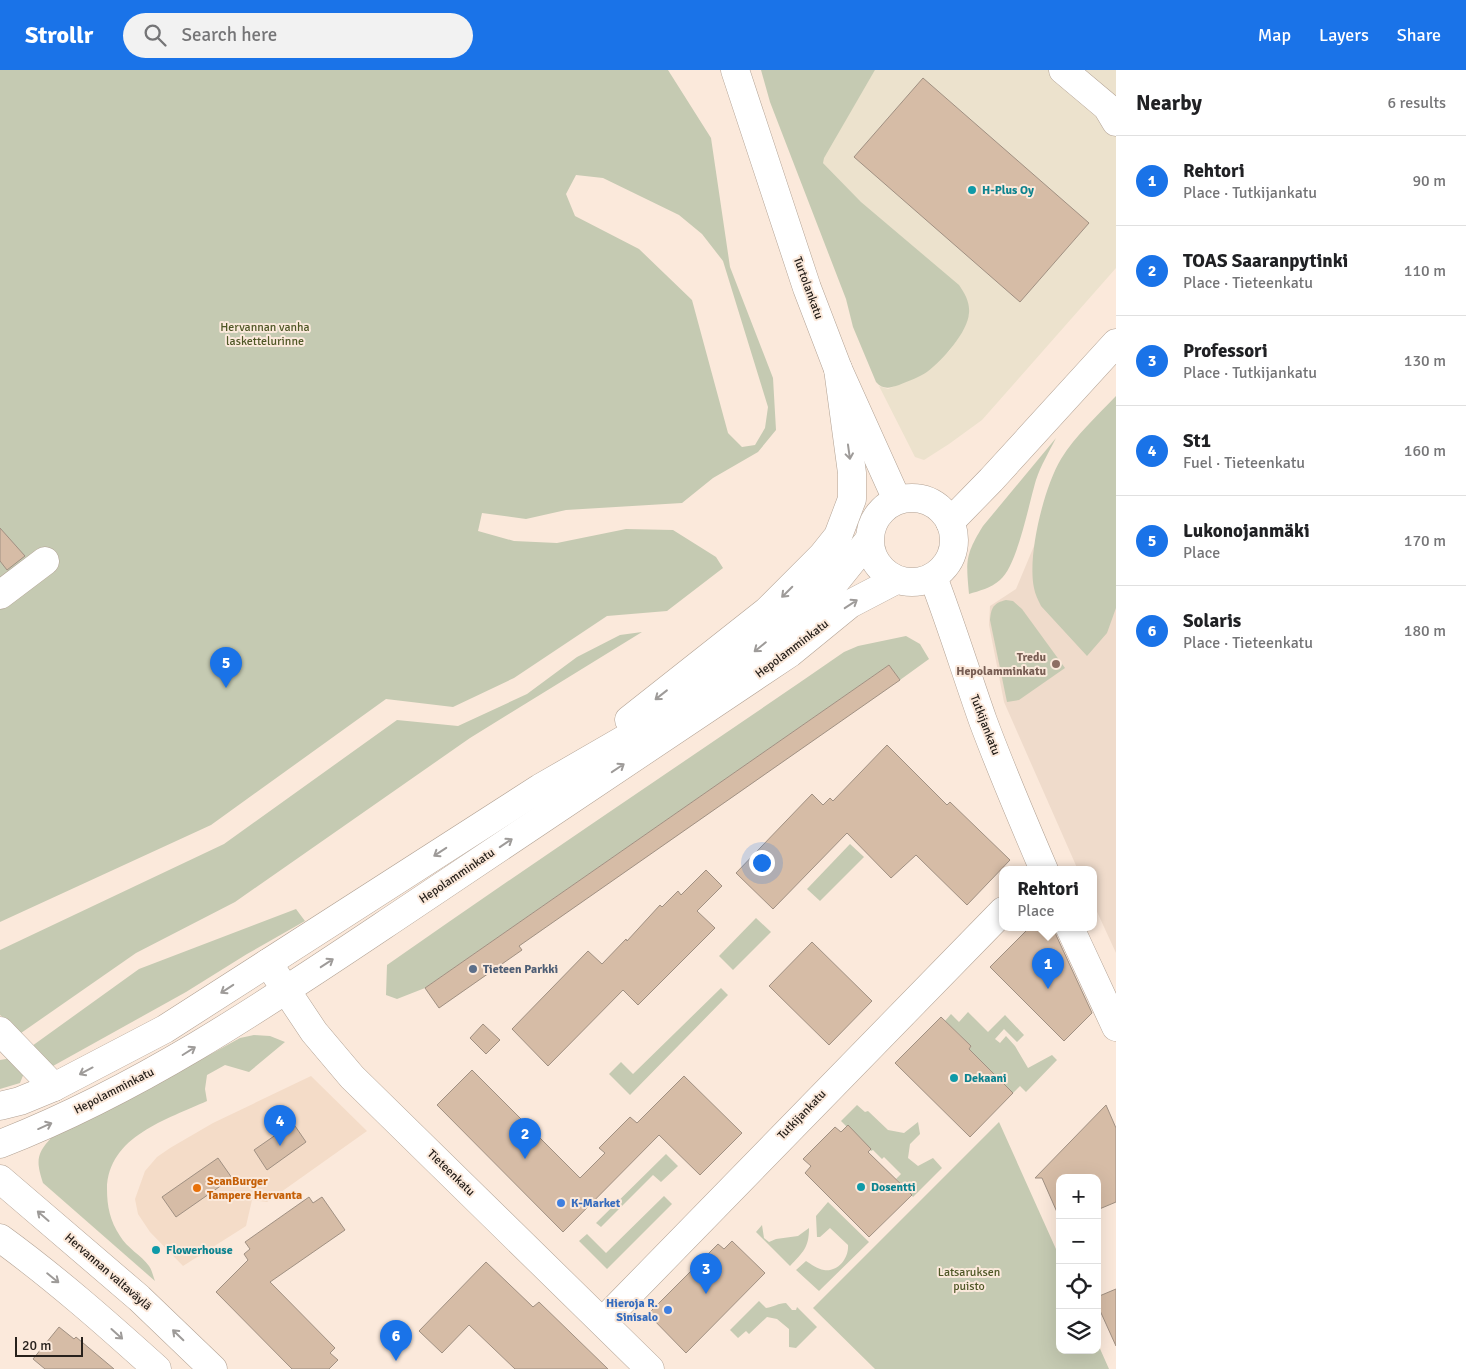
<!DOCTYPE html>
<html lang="en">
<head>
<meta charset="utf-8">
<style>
	body { margin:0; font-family:Signika,sans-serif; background:#f2f2f2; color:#202124 }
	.controls { position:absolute; right:15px; bottom:15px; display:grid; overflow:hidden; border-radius:10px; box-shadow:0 5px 20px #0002 }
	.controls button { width:45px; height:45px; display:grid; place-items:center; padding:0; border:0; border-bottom:1px solid #e0e0e0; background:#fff; color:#202124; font:25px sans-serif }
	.scale { position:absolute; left:15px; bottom:12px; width:68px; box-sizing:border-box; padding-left:5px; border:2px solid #27211c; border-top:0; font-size:14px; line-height:18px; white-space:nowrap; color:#27211c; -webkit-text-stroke:4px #fbe9db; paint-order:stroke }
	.you { position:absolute; left:761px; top:792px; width:18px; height:18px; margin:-12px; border:4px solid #fff; border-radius:50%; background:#1a73e8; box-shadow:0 0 0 8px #1a73e833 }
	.badge { display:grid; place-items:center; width:32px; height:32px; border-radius:50%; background:#1a73e8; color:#fff; font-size:16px; font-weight:700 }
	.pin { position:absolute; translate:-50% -41px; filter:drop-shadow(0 1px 2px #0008) }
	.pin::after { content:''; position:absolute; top:26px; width:18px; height:15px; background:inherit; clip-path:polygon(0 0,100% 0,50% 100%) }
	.popup { position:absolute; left:999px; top:796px; width:98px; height:65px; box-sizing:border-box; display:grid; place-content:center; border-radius:10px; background:#fff; filter:drop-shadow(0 1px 4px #0005); font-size:16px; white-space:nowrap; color:#757577 }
	.popup b { font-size:19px; color:#202124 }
	.popup::after { content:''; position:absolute; left:50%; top:100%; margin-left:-10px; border:10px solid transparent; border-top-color:#fff }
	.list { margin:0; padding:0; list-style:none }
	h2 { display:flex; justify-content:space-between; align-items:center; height:65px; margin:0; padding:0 20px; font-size:21px }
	h2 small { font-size:16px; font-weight:400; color:#757577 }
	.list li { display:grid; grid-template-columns:32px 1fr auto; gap:15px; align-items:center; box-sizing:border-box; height:90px; padding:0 20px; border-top:1px solid #e0e0e0 }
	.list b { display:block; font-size:19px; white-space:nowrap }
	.list p { margin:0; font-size:16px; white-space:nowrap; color:#757577 }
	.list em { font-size:16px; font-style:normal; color:#757577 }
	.icon { flex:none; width:28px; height:28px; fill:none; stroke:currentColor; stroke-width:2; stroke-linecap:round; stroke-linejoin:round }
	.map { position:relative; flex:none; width:1116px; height:1299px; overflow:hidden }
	header { display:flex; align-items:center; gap:30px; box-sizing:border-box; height:70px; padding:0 25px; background:#1a73e8; color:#fff }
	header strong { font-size:24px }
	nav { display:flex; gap:28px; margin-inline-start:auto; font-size:18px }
	.search { width:350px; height:45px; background:#f2f2f2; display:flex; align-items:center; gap:12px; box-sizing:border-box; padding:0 18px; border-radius:28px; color:#757577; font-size:19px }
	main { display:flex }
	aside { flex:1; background:#fff }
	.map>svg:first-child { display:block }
	.built { fill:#f4dcc8 }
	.industrial { fill:#ece2cd }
	.education { fill:#efdbcb }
	.green { fill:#c5cab2; fill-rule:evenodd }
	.building { fill:#d6bca6; stroke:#a09082 }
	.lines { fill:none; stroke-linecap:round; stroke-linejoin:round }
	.minor-casing { stroke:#b2a294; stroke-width:29 }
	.major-casing { stroke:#b2a294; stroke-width:29 }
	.minor { stroke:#fff; stroke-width:28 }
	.major { stroke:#fff; stroke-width:28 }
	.oneway { stroke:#9e9b99 }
	.culture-dot { fill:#0f9aa8; stroke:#fbe9db; stroke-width:2 }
	.education-dot { fill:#8d6e63; stroke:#fbe9db; stroke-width:2 }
	.service-dot { fill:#5c6f8a; stroke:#fbe9db; stroke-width:2 }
	.food-dot { fill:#e8710a; stroke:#fbe9db; stroke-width:2 }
	.shop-dot { fill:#3f7fe0; stroke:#fbe9db; stroke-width:2 }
	.labels { text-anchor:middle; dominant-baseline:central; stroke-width:4; stroke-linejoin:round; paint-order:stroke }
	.culture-label { font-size:12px; font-weight:bold; fill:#0d838f; stroke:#fbe9db; text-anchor:start }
	.street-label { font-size:12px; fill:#27211c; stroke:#fbe9db }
	.park-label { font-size:12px; fill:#4f5726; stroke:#fbe9db }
	.education-label { font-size:12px; font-weight:bold; fill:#785e54; stroke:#fbe9db; text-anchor:end }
	.service-label { font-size:12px; font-weight:bold; fill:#4e5e75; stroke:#fbe9db; text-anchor:start }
	.food-label { font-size:12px; font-weight:bold; fill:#c56008; stroke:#fbe9db; text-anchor:start }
	.shop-label { font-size:12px; font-weight:bold; fill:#366cbe; stroke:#fbe9db; text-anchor:start }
</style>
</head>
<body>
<header>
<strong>Strollr</strong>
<div class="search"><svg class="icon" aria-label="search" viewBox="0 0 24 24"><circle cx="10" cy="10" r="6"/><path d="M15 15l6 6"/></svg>Search here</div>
<nav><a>Map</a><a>Layers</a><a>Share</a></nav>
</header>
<main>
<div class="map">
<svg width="1116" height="1299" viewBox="0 0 1116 1299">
	<rect width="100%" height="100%" fill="#fbe9db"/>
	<path class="built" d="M 311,1006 L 367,1061 L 267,1132 L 252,1130 L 246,1156 L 183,1196 L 150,1162 L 138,1144 L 135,1129 L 145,1101 L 157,1087 L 170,1078 L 213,1053 Z"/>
	<path class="industrial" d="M 875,0 L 1116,0 L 1116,198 L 982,350 L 949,374 L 924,390 L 915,387 L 879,316 L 888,319 L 927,302 L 950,280 L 964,259 L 969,244 L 823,93 L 823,88 Z"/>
	<path class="education" d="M 1116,355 L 1116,883 L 1093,833 L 1093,800 L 1078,800 L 1004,632 L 989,555 L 990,536 L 1016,519 L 1057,421 Z"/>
	<g class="green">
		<path d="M 0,0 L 668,0 L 711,68 L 730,197 L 773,308 L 776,360 L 758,382 L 713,408 L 682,433 L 566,440 L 526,449 L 482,443 L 478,461 L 514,471 L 557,473 L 626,459 L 673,460 L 716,487 L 723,498 L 667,541 L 607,546 L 514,608 L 453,637 L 386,629 L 211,755 L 0,852 ZM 576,105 L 603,108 L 679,145 L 702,164 L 723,191 L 768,337 L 765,358 L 755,375 L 742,377 L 728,363 L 692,230 L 639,179 L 575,146 L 566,124 Z"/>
		<path d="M 761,0 L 875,0 L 824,88 L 823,93 L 861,132 L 959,215 C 965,224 970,232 969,243 C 968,262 942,291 927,302 C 920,307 908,311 899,315 C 890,318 883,320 876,312 L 853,257 L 846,229 L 770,32 Z"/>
		<path d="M 1116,326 L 1116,538 L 1107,563 L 1087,586 L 1041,536 C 1038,530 1035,524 1034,518 C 1027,486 1044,417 1061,389 C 1075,366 1097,346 1116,326 Z"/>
		<path d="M 1056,368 C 1049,382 1041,395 1036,410 C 1029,433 1017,497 1000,510 C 991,518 979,521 969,524 C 966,491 965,485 983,456 Z"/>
		<path d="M 1006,530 L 1013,531 L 1022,539 L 1065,598 L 1019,630 L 1007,632 L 990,550 C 991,537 994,533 1006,530 Z"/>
		<path d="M 642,562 L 470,668 L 235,832 L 136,883 L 21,963 L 0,945 L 0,880 L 224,774 L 397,650 L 458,656 L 527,624 L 577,587 L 620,565 Z"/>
		<path d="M 906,566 L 920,574 L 929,589 L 900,610 L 889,595 L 425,918 L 397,929 L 386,925 L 387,895 C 538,789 692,687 844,582 L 858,576 Z"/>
		<path d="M 850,774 L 864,787 L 820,831 L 807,819 Z"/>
		<path d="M 296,839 L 305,851 L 247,884 L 186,922 L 53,996 L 38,991 L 32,976 L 139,899 Z"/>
		<path d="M 756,848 L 771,862 L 733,900 L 719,886 Z"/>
		<path d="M 721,918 L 728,925 L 630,1025 L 609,1004 L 621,992 L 633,1004 Z"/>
		<path d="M 968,942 L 988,962 L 1005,945 L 1024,965 L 1017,972 L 1004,959 L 995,969 L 1000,973 L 1006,966 L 1015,976 L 1028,998 L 1052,985 L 1057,990 L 1026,1022 L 1020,1016 L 1013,1023 L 969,979 L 971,976 L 945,951 L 951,944 L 959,952 Z"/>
		<path d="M 254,965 L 270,966 L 285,972 L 249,1002 L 225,995 L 207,1005 L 205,1019 L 207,1031 C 168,1049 108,1066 107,1119 C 107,1136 110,1151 120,1166 C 127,1178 141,1185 149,1196 C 152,1200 153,1206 155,1211 L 43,1113 C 36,1091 36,1084 52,1067 L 171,1006 L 240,968 Z"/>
		<path d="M 12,988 L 24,1003 L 20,1013 L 0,1019 L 0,990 Z"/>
		<path d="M 857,1035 L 865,1042 L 868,1041 L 888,1060 L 904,1063 L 918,1052 L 920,1064 L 910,1074 L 908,1088 L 918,1096 L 933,1088 L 942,1098 L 913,1127 L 896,1109 L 901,1104 L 884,1087 L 882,1089 L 873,1080 L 871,1081 L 841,1051 Z"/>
		<path d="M 999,1052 L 1060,1188 L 1060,1280 L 1097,1280 L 1097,1272 L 1109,1299 L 875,1299 L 813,1238 Z"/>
		<path d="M 666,1084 L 678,1096 L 661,1112 L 653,1105 L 601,1157 L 596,1153 Z"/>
		<path d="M 664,1126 L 672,1134 L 607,1199 L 579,1171 L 587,1164 L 606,1183 Z"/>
		<path d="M 828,1132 L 869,1172 L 819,1221 L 796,1200 L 806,1191 C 811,1194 817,1199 824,1200 C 838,1202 849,1188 848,1175 L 830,1158 L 820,1167 L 817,1167 L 816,1146 Z"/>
		<path d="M 762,1155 L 764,1168 L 769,1172 L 776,1169 L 798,1166 L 809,1158 C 809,1178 803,1182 790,1196 L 756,1162 Z"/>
		<path d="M 759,1231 L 766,1238 C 774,1237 778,1233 786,1233 L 792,1240 L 796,1240 L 797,1237 L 817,1257 L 796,1278 L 789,1277 L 789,1259 L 777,1249 L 767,1247 L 749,1264 L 746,1261 L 738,1268 L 730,1260 Z"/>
	</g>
	<g class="building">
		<path d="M 923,8 L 1089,153 L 1020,232 L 854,87 Z"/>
		<path d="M 0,458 L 25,486 L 7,500 L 0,491 Z"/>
		<path d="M 889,595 L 900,610 L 519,876 L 522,880 L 439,938 L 425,918 Z"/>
		<path d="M 887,675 L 947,735 L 950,732 L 1010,790 L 967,835 L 916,785 L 891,808 L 847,763 L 773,839 L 736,803 L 812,724 L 823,735 L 830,728 L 833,731 Z"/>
		<path d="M 706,800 L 722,816 L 697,841 L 715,858 L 638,935 L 623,920 L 548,996 L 512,959 L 588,881 L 602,894 L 626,869 L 627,871 L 660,835 L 662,837 L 678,821 L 681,825 Z"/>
		<path d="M 1029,858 L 1055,858 L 1056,865 L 1092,943 L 1064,971 L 990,897 Z"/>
		<path d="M 812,872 L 872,931 L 829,975 L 769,916 Z"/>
		<path d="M 941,947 L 971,976 L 969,979 L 1013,1023 L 970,1067 L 895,993 Z"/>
		<path d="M 483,954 L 500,970 L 486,984 L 470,968 Z"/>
		<path d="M 472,1000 L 580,1108 L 605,1083 L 599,1078 L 630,1047 L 637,1053 L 684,1006 L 742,1063 L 700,1105 L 659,1065 L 563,1162 L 437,1035 Z"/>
		<path d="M 1106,1035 L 1116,1058 L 1116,1132 L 1097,1140 L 1097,1108 L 1060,1108 L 1060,1149 L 1042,1108 L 1035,1108 Z"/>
		<path d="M 293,1053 L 306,1072 L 267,1100 L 254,1080 Z"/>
		<path d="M 848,1055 L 871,1079 L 868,1082 L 912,1125 L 869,1167 L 805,1103 L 811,1096 L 803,1089 L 835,1057 L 841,1062 Z"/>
		<path d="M 218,1088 L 232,1108 L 176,1147 L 162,1127 Z"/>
		<path d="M 309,1127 L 313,1133 L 322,1127 L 345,1160 L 270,1212 L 335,1278 L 330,1283 L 338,1290 L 329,1299 L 292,1299 L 216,1222 L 248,1190 L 244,1184 L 250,1179 L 245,1172 Z"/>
		<path d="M 732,1171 L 765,1203 L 686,1283 L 648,1244 L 718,1174 L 724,1179 Z"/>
		<path d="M 486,1192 L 533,1237 L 539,1232 L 608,1299 L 515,1299 L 469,1255 L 442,1283 L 419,1261 Z"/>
		<path d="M 1116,1219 L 1116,1276 L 1097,1234 L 1097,1227 Z"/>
		<path d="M 59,1257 L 74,1269 L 76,1267 L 114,1299 L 45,1299 L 33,1289 Z"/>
	</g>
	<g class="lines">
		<defs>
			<g id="minor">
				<path d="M 1063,0 L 1107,37 L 1116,52"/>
				<path d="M 933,507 C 951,554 966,603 983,651 C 1002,702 1023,751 1044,800"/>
				<path d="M 0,525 L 45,491"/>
				<path d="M 1070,858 L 1116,957"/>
				<path d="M 268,893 L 314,962 L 352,1007 L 650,1299"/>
				<path d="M 0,961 L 54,1017"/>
				<path d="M 603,1251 L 1003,841"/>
			</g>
			<g id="major">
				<path d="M 735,0 L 807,218 L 838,299 L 897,430"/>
				<circle cx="912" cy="470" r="42"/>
				<path d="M 950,452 L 991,410 L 1116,273"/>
				<path d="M 629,650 L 767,541 L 822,486 L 838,466 L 852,429 L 852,403 L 838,299"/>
				<path d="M 0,1036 L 20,1031 L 54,1017 L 165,959 L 540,718 L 670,643 L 760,578 L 836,511 L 869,470"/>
				<path d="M 0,1074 C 146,1017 275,928 405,841 C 533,755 661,669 790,583 L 850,534 L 896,510"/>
				<path d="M 0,1109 L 139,1228 L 213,1299"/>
				<path d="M 0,1168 C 55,1208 106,1253 157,1299"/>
			</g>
		</defs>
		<use href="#minor" class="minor-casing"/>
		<use href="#major" class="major-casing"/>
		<use href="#minor" class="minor"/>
		<use href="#major" class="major"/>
	</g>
	<defs><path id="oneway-shaft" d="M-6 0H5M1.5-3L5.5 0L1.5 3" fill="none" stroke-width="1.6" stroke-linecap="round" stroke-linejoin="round" transform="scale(1.25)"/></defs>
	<g class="oneway">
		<use href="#oneway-shaft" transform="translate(849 382) rotate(82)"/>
		<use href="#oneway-shaft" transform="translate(787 522) rotate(135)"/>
		<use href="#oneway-shaft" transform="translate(851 534) rotate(-33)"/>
		<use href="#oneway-shaft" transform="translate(760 577) rotate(141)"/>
		<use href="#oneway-shaft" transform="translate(661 625) rotate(142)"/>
		<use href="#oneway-shaft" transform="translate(618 698) rotate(-34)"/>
		<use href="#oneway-shaft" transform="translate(506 773) rotate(-34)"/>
		<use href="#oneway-shaft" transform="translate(440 782) rotate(147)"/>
		<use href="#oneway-shaft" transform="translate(327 893) rotate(-33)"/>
		<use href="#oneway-shaft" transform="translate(227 919) rotate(147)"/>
		<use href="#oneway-shaft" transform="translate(189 981) rotate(-32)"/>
		<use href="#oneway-shaft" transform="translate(86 1001) rotate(152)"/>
		<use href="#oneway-shaft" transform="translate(45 1056) rotate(-24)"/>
		<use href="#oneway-shaft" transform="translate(43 1146) rotate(-139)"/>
		<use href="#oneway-shaft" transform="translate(53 1208) rotate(39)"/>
		<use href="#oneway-shaft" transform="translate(117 1264) rotate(42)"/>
		<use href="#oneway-shaft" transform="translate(178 1265) rotate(-136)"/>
	</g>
	<g class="culture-dot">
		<circle cx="972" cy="120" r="5"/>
		<circle cx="954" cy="1008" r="5"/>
		<circle cx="861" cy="1117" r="5"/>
		<circle cx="156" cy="1180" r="5"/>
	</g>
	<circle class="education-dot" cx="1056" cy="594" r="5"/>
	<circle class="service-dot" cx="473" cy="899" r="5"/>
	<circle class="food-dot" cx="197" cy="1118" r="5"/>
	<g class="shop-dot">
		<circle cx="561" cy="1133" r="5"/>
		<circle cx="668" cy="1240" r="5"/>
	</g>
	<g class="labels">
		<g class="culture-label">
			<text x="982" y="120">H-Plus Oy</text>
			<text x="964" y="1008">Dekaani</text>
			<text x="871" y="1117">Dosentti</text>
			<text x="166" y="1180">Flowerhouse</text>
		</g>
		<g class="street-label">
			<text transform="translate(808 218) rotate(70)">Turtolankatu</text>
			<text transform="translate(792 579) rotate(-37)">Hepolamminkatu</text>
			<text transform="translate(985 655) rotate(69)">Tutkijankatu</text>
			<text transform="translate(457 806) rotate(-34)">Hepolamminkatu</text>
			<text transform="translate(114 1021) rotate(-27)">Hepolamminkatu</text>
			<text transform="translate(802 1045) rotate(-46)">Tutkijankatu</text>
			<text transform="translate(451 1103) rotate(44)">Tieteenkatu</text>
			<text transform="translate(108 1202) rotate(41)">Hervannan valtaväylä</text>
		</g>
		<g class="park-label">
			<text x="265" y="257">Hervannan vanha<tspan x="265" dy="14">laskettelurinne</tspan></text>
			<text x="969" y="1202">Latsaruksen<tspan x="969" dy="14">puisto</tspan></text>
		</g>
		<g class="education-label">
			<text x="1046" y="587">Tredu<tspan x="1046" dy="14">Hepolamminkatu</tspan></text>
		</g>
		<g class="service-label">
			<text x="483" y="899">Tieteen Parkki</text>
		</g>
		<g class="food-label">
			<text x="207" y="1111">ScanBurger<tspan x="207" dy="14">Tampere Hervanta</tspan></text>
		</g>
		<g class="shop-label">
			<text x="571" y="1133">K-Market</text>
			<text x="658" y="1233" text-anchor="end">Hieroja R.<tspan x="658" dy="14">Sinisalo</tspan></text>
		</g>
	</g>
</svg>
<div class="controls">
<button>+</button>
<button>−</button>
<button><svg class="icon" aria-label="locate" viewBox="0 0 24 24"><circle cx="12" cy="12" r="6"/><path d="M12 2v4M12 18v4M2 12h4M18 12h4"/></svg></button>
<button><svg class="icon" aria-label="layers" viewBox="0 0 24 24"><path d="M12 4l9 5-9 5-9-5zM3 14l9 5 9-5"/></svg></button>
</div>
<div class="scale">20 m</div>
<div class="you"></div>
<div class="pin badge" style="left:1048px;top:919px">1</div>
<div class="popup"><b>Rehtori</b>Place</div>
<div class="pin badge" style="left:525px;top:1089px">2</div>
<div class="pin badge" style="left:706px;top:1224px">3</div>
<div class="pin badge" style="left:280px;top:1076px">4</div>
<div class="pin badge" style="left:226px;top:618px">5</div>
<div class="pin badge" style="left:396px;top:1291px">6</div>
</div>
<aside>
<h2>Nearby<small>6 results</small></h2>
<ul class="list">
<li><span class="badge">1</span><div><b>Rehtori</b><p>Place · Tutkijankatu</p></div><em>90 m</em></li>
<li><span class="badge">2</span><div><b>TOAS Saaranpytinki</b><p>Place · Tieteenkatu</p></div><em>110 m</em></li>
<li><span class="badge">3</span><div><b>Professori</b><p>Place · Tutkijankatu</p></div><em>130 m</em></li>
<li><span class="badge">4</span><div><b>St1</b><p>Fuel · Tieteenkatu</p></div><em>160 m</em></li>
<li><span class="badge">5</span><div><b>Lukonojanmäki</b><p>Place</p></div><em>170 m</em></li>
<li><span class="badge">6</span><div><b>Solaris</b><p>Place · Tieteenkatu</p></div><em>180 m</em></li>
</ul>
</aside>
</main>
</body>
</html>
